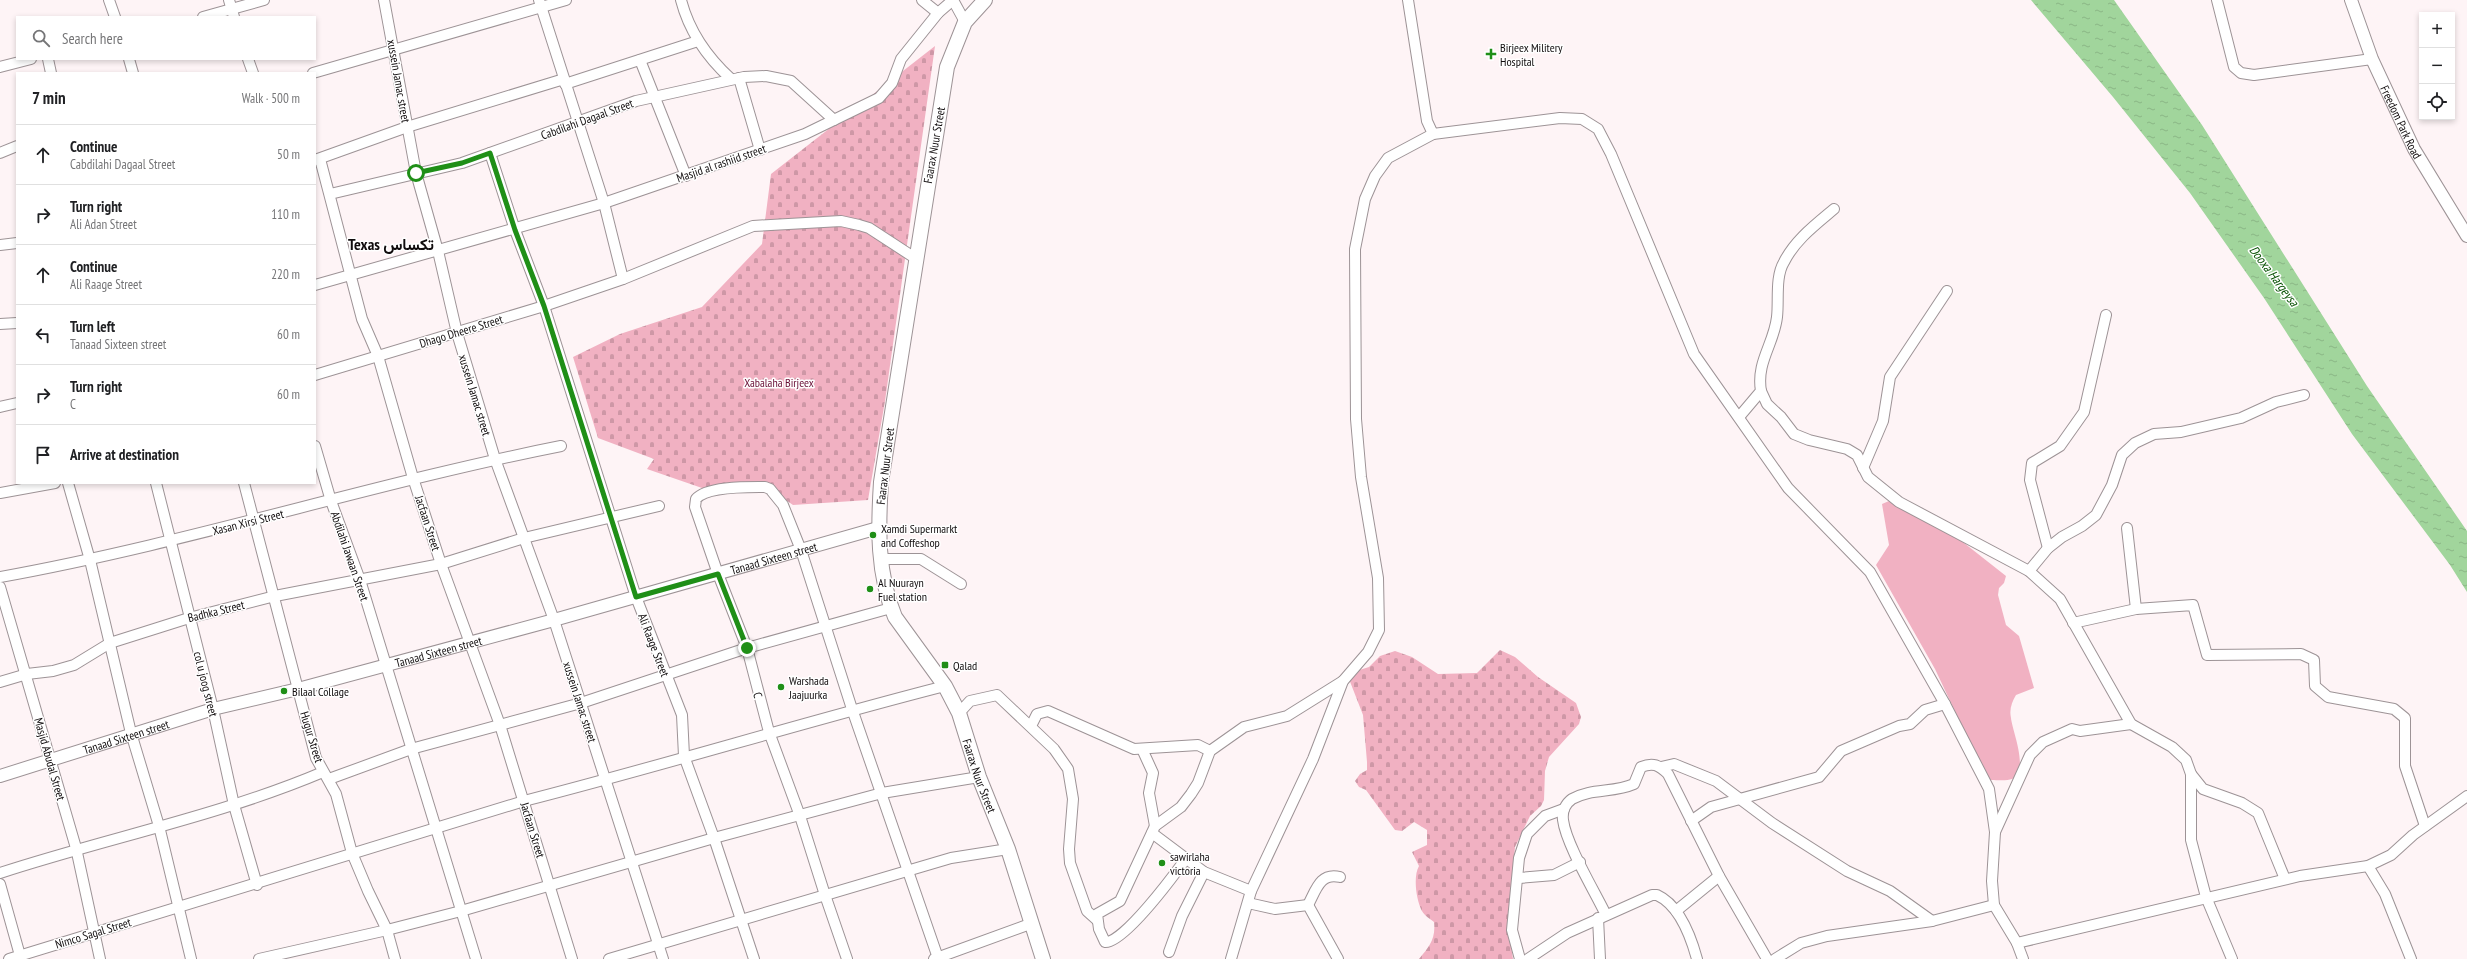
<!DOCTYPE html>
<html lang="en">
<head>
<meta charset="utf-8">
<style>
	body { margin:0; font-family:"PT Sans Narrow",Vazirmatn,sans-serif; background:#f6f6f6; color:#202124 }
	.controls { position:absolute; right:12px; top:12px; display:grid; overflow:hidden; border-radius:0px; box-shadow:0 2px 6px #0003 }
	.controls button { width:36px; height:36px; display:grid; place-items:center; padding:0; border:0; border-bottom:1px solid #e0e0e0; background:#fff; color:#202124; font:20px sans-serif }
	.stop { position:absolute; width:12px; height:12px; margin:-9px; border:3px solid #1f8f17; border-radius:50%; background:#fff }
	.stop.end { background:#1f8f17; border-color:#fff; box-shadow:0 1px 4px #0008 }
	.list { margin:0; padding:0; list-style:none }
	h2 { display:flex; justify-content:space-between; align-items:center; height:52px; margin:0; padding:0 16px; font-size:17px }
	h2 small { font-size:13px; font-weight:400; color:#757577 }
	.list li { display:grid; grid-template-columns:26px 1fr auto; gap:12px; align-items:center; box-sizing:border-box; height:60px; padding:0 16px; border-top:1px solid #e0e0e0 }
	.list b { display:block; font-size:15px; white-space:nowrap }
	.list p { margin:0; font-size:13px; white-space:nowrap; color:#757577 }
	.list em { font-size:13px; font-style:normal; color:#757577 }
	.icon { flex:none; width:22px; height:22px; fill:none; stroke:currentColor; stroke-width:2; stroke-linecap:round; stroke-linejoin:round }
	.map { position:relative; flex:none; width:2467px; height:959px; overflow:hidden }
	.search { position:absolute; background:#fff; box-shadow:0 2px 6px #0003; left:16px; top:16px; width:300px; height:44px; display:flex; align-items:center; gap:10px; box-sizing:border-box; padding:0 14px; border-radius:0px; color:#757577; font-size:15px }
	.panel { position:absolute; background:#fff; box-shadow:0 2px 6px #0003; left:16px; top:72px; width:300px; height:412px; border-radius:0px }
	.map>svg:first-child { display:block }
	.green { fill:#f1b1c2 }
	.cemetery { fill:url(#cemetery-stones) }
	.water { fill:url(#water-ripples) }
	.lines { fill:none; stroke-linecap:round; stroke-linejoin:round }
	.minor-casing { stroke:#9d9396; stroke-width:12 }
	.tertiary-casing { stroke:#9d9396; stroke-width:14 }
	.secondary-casing { stroke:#9d9396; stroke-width:16 }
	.minor { stroke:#fff; stroke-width:10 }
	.tertiary { stroke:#fff; stroke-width:12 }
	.secondary { stroke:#fff; stroke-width:14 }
	.route { stroke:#1f8f17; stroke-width:5 }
	.poi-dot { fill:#1f8f17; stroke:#fff; stroke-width:1.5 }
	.labels { text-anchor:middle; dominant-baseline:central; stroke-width:3; stroke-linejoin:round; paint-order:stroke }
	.poi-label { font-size:12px; fill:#100c0d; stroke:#fff; text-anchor:start }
	.street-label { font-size:12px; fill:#100c0d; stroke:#fff }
	.park-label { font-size:12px; fill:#680e35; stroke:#fff }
	.water-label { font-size:13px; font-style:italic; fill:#055001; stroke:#fff }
	.district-label { font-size:16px; font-weight:bold; fill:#100c0d; stroke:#fff }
</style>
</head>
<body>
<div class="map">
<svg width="2467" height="959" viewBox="0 0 2467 959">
	<defs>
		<pattern id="cemetery-stones" width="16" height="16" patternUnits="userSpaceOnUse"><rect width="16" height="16" fill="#f1b1c2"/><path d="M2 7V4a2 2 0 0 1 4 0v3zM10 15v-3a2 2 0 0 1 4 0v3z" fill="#ce97a6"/></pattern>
		<pattern id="water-ripples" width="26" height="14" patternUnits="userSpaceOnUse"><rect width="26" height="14" fill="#a1d59c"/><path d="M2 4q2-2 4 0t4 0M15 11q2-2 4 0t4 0" fill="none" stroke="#8ab685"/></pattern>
	</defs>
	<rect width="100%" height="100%" fill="#fef4f6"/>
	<path class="green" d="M 1889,501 L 1959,539 L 2006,576 L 2004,583 L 1999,588 L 1998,595 L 2006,625 L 2019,636 L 2034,688 L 2016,695 C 2012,702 2009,709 2011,718 C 2012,730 2030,772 2012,779 C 2007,781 1997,780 1991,780 L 1985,775 L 1935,669 L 1876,565 L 1889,545 L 1882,504 Z"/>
	<g class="cemetery">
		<path d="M 935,46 L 885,401 L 868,500 L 793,505 L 770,489 L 702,488 L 647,469 L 654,459 L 598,438 L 573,357 L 620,334 L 702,307 L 762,244 L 771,174 Z"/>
		<path d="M 1500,650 L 1515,657 L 1538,677 L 1576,703 L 1581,717 L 1579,724 L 1549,757 L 1545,771 L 1544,800 L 1541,806 L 1530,816 L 1515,847 L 1508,925 L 1513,959 L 1419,959 C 1429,947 1436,939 1434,922 C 1430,919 1424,915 1422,911 C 1416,900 1413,876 1419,866 L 1412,852 L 1427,845 L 1427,830 L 1414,822 L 1402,831 L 1395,830 L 1366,790 L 1359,787 L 1355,781 L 1360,774 L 1367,770 L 1367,762 L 1363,715 L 1349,679 L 1353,672 L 1369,667 L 1380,656 L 1395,651 L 1412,657 L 1438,674 L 1477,673 Z"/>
	</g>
	<path class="water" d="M 2031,0 L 2114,0 L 2202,125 L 2367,386 L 2467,531 L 2467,592 L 2450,565 L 2352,434 L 2264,298 L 2190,193 L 2113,97 Z"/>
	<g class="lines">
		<defs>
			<g id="minor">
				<path d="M 109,0 L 115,17"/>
				<path d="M 229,0 L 234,17"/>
				<path d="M 384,0 L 416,173 L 438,251 L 457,333 L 495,459 L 554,620 L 663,959"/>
				<path d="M 539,0 L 604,203 L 623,279"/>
				<path d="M 681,0 C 689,31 708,58 731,79"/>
				<path d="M 922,0 L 938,13"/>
				<path d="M 953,0 L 965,22"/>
				<path d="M 1408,0 L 1427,121 L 1433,134"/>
				<path d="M 2217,0 L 2234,67 L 2241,73 L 2254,75 L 2372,59"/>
				<path d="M 203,17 L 264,0"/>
				<path d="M 48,59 L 51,73"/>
				<path d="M 129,59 L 133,73"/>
				<path d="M 248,59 L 253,73"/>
				<path d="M 640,60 L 686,176"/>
				<path d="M 0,67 L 31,59"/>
				<path d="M 313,73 L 566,0"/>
				<path d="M 739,78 L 760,150"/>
				<path d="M 565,84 L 698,41"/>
				<path d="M 0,153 L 17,146"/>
				<path d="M 490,153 L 515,230 L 544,306 L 636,597 L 682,715 L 684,756 L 714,838 L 754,959"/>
				<path d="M 320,159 L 362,319 L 378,356 L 413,478 L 441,564 L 500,725 L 572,959"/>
				<path d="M 315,160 L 407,127 L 564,79"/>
				<path d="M 330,194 L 462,163 L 636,101 L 744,77 L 766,76 L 791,81 L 834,120"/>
				<path d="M 0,245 L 17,243"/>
				<path d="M 315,285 L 604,203 L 805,134 L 879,98 L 892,83 L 901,59 L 938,13 L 953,0"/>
				<path d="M 0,324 L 17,323"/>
				<path d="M 315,375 L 544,306 L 623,279 L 753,226 L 841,221 L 859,225 L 869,228 L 915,258"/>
				<path d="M 1761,391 L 1767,404 L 1781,417 L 1794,434 L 1809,440 L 1847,449 L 1857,455 L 1868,477 L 1899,502 L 2029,571 L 2060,599 L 2131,724 L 2172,747 L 2186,760 L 2191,774 L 2191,840 L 2206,897 L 2232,959"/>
				<path d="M 0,407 L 17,403"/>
				<path d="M 1739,417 L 1761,391 C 1756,362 1774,344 1777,317 C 1779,300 1775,277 1784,262 C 1795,240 1815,225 1834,209"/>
				<path d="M 315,446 L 331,501 L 360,580 L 476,959"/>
				<path d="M 1863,468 L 1883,421 L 1890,377 L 1947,291"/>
				<path d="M 68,483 L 90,560 L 131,733 L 159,826 L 191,959"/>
				<path d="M 156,483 L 213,709 L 234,805 L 257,885"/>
				<path d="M 244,483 L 316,758 L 336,794 L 352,853 L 368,891 L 387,930 L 395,959"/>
				<path d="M 0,493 L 55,483"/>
				<path d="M 2127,528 L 2136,609"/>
				<path d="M 2048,548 L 2030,480 L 2032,463 L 2060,446 L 2084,412 L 2106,315"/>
				<path d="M 880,559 L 921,559 L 961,584"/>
				<path d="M 2029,571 L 2048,548 L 2062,537 L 2082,526 L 2096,515 L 2112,485 L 2122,455 L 2135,443 L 2154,434 L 2181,432 L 2241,418 L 2276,402 L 2304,395"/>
				<path d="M 0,577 C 189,543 373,483 561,446"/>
				<path d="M 0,587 L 76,848 L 100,959"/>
				<path d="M 2073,623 L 2136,609 L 2193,605 L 2207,655 L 2301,654 L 2314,660 L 2315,686 L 2328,697 L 2394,709 L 2405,718 L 2405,766 L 2425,826"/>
				<path d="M 0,682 L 27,674 L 53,671 L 74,665 L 110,643 L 189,618 L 275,596 L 441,564 L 524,538 L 659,506"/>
				<path d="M 959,713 L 970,701 L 997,695 L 1054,749 L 1068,769 L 1073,799 L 1069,849 L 1070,863 L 1087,911 L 1097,920"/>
				<path d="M 1031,726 L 1037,714 L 1048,711 L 1134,749 L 1198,745 L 1210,751"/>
				<path d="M 1142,749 L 1153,773 L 1149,793 L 1155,826"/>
				<path d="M 1661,767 L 1674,764 L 1716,781 L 1772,823 L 1847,871 L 1890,891 L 1932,921"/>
				<path d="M 2191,774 L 2203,789 L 2242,803 L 2258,813 L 2285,879"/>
				<path d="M 329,779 L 411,749 L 581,703 L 747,648 L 891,608"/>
				<path d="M 1691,821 L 1711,807 L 1819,777 L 1841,751 L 1899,726 L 1910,724 L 1925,710 L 1945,704"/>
				<path d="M 1995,832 L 2030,755 L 2043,742 L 2072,729 L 2080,731 L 2131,724"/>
				<path d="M 1152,833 L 1204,872 L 1251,891"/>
				<path d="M 1185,860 C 1174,875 1123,944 1105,942 L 1099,929 L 1097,914 L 1120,901 L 1155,826 L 1181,807 L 1191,794 L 1198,783 L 1210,751 L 1244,727 L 1287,716 L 1343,681"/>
				<path d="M 2368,866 L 2385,894 L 2411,959"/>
				<path d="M 0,873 C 107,838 219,816 323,772"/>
				<path d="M 1519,878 L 1554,875 L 1580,862"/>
				<path d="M 0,884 L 21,959"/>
				<path d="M 1248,903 L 1275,909 L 1308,905 L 1338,959"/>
				<path d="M 1308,905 C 1316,890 1320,872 1340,877"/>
				<path d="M 1676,911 L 1719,876"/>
				<path d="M 1606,915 C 1595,892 1566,844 1563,820 C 1562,812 1565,804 1572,799 C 1591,788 1614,793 1634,784 L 1641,767 C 1653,762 1659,765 1668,774 L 1719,876 L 1767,959"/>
				<path d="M 1598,918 L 1600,959"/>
				<path d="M 2017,943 L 2300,876 L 2368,866 L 2391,855 L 2413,835 L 2467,796"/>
				<path d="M 1169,952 L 1182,916 L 1204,872"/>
				<path d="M 9,959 L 524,801 C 665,765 804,722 945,686"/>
				<path d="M 259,959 L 387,930 L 461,911 L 714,838 L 882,793 L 979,777"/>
				<path d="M 609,959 L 951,858 L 1008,849"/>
				<path d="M 847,959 L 825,895 L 800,816 L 769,732 L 747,648 L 718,574 L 695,507 L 696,499 C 706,486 749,487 765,487 L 770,489 L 783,505 L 801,550 L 852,709 L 938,958"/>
				<path d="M 934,959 L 1030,924"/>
				<path d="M 1231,959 L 1251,891 L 1313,759 L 1343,681 L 1368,652 L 1379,630 L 1378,578 L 1361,477 L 1356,419 L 1355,249 L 1365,199 L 1375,176 L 1388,158 L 1433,134 L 1560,118 L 1582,119 L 1598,129 L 1611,154 L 1694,354 L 1788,488 L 1870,572 L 1945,704 L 1989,789 L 1995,832 L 1992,881 L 1994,905 L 2017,943 L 2023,959"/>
				<path d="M 1520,959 L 1512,930 L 1519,858 L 1527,834 L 1545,816 L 1564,809"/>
				<path d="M 1528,959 L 1567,933 L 1652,895 L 1657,895 C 1679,905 1691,937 1697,959"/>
				<path d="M 1775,959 L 1801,943 L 1827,936 L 1932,921 L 1994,905"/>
			</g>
			<g id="tertiary">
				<path id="s1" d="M 2351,0 L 2372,59 L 2414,149 L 2467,236"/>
				<path id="s2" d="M 0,776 L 213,709 L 298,689 L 554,620 L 878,528"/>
			</g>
			<g id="secondary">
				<path id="s3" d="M 985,0 L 965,22 L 947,67 L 881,482 C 878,528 877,574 895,617 L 945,686 L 959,713 L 979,777 L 1008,849 L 1043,959"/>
			</g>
		</defs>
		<use href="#minor" class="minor-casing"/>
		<use href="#tertiary" class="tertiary-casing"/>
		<use href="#secondary" class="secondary-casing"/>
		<use href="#minor" class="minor"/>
		<use href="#tertiary" class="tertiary"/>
		<use href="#secondary" class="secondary"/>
	</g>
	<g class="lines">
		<path class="route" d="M 416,173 L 462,163 L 490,153 L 515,230 L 544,306 L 636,597 L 718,574 L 747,648"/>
	</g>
	<g class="poi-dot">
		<path d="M1489 48h4v4h4v4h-4v4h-4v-4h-4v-4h4z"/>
		<circle cx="873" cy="535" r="4"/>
		<circle cx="870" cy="589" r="4"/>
		<rect x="941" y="661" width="8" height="8" rx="2"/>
		<circle cx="781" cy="687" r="4"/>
		<circle cx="284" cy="691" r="4"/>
		<circle cx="1162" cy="863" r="4"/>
	</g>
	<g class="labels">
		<g class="poi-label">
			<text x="1500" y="47">Birjeex Militery<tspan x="1500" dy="14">Hospital</tspan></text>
			<text x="881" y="528">Xamdi Supermarkt<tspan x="881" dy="14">and Coffeshop</tspan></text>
			<text x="878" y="582">Al Nuurayn<tspan x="878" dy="14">Fuel station</tspan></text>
			<text x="953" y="665">Qalad</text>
			<text x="789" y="680">Warshada<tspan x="789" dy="14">Jaajuurka</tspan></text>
			<text x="292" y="691">Bilaal Collage</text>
			<text x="1170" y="856">sawirlaha<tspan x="1170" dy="14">victoria</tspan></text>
		</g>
		<g class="street-label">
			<text transform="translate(399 81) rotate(80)">xussein Jamac street</text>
			<text transform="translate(587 119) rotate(-20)">Cabdilahi Dagaal Street</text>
			<text stroke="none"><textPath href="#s1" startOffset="132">Freedom Park Road</textPath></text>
			<text transform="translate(934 145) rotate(-80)">Faarax Nuur Street</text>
			<text transform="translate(721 163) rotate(-19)">Masjid al rashiid street</text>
			<text transform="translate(461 331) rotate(-17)">Dhago Dheere Street</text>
			<text transform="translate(475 395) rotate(73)">xussein Jamac street</text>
			<text transform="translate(885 466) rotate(-83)">Faarax Nuur Street</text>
			<text transform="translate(248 522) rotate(-14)">Xasan Xirsi Street</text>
			<text transform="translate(428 523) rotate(72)">Jacfaan Street</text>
			<text transform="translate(350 556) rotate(71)">Abdilahi Jawaan Street</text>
			<text stroke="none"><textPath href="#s2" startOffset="804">Tanaad Sixteen street</textPath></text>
			<text transform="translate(216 611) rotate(-14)">Badhka Street</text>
			<text transform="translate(654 645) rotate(69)">Ali Raage Street</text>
			<text stroke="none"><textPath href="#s2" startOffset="456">Tanaad Sixteen street</textPath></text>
			<text transform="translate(206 684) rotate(76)">col u joog street</text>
			<text transform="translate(758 695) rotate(75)">C</text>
			<text transform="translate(580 702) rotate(72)">xussein Jamac street</text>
			<text stroke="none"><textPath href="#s2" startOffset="132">Tanaad Sixteen street</textPath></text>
			<text transform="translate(312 737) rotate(73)">Hugur Street</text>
			<text transform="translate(50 759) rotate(74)">Masjid Abudal Street</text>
			<text stroke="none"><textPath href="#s3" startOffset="817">Faarax Nuur Street</textPath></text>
			<text transform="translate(533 830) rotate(73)">Jacfaan Street</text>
			<text transform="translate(93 933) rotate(-17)">Nimco Sagal Street</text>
		</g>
		<g class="park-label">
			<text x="779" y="382">Xabalaha Birjeex</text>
		</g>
		<g class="water-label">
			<text transform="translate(2274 276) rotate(53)">Dooxa Hargeysa</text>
		</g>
		<g class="district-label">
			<text x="391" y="244">Texas تكساس</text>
		</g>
	</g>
</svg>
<div class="controls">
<button>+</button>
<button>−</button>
<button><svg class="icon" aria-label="locate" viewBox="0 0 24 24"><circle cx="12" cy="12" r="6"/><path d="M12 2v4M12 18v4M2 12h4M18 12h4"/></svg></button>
</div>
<div class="stop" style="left:416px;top:173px"></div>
<div class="stop end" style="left:747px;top:648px"></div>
<div class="search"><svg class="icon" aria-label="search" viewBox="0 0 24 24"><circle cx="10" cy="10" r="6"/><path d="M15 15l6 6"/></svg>Search here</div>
<section class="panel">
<h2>7 min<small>Walk · 500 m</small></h2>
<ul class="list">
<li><svg class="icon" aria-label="ahead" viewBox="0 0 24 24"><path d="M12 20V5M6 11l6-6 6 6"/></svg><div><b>Continue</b><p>Cabdilahi Dagaal Street</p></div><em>50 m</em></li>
<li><svg class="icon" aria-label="right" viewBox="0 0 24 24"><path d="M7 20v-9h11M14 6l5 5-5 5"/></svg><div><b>Turn right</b><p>Ali Adan Street</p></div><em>110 m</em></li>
<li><svg class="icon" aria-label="ahead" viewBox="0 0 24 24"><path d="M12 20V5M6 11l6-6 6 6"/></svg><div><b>Continue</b><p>Ali Raage Street</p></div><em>220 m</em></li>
<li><svg class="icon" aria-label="left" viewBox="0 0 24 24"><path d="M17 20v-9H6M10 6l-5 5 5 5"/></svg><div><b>Turn left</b><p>Tanaad Sixteen street</p></div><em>60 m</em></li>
<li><svg class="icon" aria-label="right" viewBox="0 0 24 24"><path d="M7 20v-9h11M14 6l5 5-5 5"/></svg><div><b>Turn right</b><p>C</p></div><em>60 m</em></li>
<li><svg class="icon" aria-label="arrive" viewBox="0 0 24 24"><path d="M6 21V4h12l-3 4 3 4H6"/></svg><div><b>Arrive at destination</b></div></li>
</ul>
</section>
</div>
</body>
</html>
